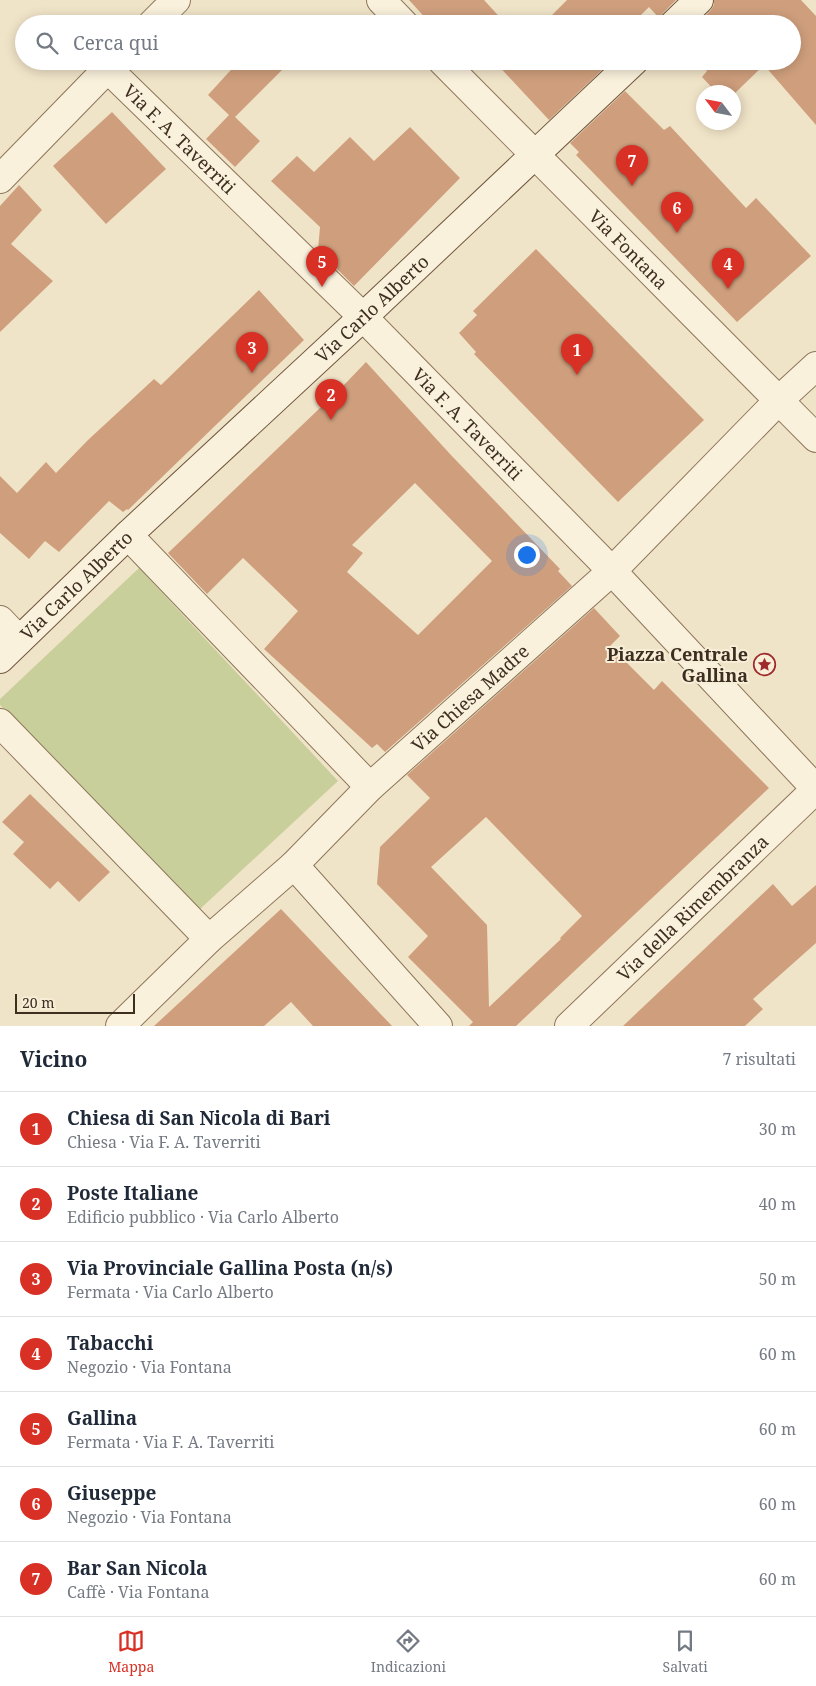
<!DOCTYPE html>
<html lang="it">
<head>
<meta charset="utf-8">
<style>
	body { margin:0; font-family:"Noto Serif",serif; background:#f2f2f3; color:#1f2937 }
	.compass { position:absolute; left:696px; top:85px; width:45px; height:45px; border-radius:50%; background:#fff; box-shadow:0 2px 12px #0003; rotate:302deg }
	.scale { position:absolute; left:15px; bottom:12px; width:120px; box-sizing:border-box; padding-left:5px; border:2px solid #3d2e20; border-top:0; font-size:14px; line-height:18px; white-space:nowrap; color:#3d2e20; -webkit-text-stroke:4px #f7eed8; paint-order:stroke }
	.you { position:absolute; left:526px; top:554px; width:18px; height:18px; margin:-12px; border:4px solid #fff; border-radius:50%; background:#1a73e8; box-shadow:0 0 0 8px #1a73e833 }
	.badge { display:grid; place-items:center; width:32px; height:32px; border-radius:50%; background:#d93025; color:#fff; font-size:16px; font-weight:700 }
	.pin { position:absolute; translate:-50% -41px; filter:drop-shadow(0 1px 2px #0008) }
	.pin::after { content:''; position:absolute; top:26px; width:18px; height:15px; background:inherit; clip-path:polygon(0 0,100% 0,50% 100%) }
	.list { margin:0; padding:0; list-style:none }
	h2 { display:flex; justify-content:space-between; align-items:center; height:65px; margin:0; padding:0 20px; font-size:21px }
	h2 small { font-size:16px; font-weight:400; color:#747a83 }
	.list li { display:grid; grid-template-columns:32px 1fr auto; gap:15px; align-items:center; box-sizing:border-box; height:75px; padding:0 20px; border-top:1px solid #e0e1e3 }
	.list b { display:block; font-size:19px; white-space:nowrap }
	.list p { margin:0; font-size:16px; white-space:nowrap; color:#747a83 }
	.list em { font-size:16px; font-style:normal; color:#747a83 }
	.icon { flex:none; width:28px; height:28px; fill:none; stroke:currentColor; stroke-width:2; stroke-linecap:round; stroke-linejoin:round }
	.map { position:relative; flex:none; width:816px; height:1026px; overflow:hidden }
	.search { position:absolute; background:#fff; box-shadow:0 2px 12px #0003; left:15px; right:15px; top:15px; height:55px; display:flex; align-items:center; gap:12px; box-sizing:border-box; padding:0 18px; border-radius:28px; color:#747a83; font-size:19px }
	.sheet { height:590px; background:#fff }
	nav { display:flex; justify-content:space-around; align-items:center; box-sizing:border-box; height:70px; border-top:1px solid #e0e1e3; background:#fff; font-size:14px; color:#747a83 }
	nav a { display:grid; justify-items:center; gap:2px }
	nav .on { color:#d93025 }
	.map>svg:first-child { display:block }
	.green { fill:#c9cf9b }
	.building { fill:#cf9f7d; fill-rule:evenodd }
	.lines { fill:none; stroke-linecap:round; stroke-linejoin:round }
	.street-casing { stroke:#8d765c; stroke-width:30 }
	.secondary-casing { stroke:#6f573f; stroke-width:30 }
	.street { stroke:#faf1dc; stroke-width:28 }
	.secondary { stroke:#faf1dc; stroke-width:28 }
	.labels { text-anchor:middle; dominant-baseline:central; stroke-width:4; stroke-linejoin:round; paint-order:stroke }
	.street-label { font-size:18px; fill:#3d2e20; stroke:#f7eed8 }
	.poi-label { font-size:18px; font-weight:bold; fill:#3d2e20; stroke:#f7eed8; text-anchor:end }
</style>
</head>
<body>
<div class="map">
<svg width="816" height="1026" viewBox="0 0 816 1026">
	<rect width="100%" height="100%" fill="#f0e4c8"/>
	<path class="green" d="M 139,568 L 338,781 L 199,910 L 0,705 L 0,699 Z"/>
	<g class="building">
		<path d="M 409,0 L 484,0 L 506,24 L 431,24 Z"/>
		<path d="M 567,0 L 676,0 L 663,13 L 660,19 L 649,7 L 632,24 L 543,24 Z"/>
		<path d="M 714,0 L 801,0 L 816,16 L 816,125 L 764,65 L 734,94 L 734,92 L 716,92 L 702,77 L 707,71 L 698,61 L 792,61 L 792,24 L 697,24 L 710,11 L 714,5 Z"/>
		<path d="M 239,61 L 291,61 L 235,117 L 260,141 L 235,167 L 206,139 L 229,115 L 208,95 Z"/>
		<path d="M 494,61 L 595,61 L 603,69 L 549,120 Z"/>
		<path d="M 625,91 L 664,130 L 670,126 L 746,208 L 756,198 L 811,256 L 737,322 L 576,155 L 579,152 L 570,143 Z"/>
		<path d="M 112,112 L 166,169 L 106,224 L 53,166 Z"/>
		<path d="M 410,127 L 460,178 L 354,286 L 318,250 L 320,227 L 271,181 L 297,156 L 314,172 L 350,137 L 374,161 Z"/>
		<path d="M 19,185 L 42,210 L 11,244 L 53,281 L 0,332 L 0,206 Z"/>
		<path d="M 536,249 L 704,420 L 618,502 L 474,354 L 476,352 L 459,333 L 477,315 L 473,311 Z"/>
		<path d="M 259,290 L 304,340 L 128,510 L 127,509 L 123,512 L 109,501 L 59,552 L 45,541 L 29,559 L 0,533 L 0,476 L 17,493 L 46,462 L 56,473 L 88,440 L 154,379 L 161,385 Z"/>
		<path d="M 366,362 L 450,454 L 560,569 L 558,571 L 572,586 L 385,752 L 377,744 L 372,748 L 264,649 L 298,611 L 243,558 L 207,594 L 168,553 L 343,386 ZM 415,483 L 492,561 L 418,635 L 347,572 L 363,553 L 352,545 Z"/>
		<path d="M 594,608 L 620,636 L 610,646 L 654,690 L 662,681 L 769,788 L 516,1026 L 469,1026 L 473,1022 L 408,957 L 428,936 L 377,884 L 380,847 L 430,798 L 407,775 ZM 486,817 L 582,916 L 560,938 L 561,939 L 489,1007 L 487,925 L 431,867 Z"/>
		<path d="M 30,794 L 110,872 L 79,902 L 58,881 L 50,889 L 13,854 L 24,842 L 2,822 Z"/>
		<path d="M 773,884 L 792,906 L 816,885 L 816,943 L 753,999 L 763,1009 L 745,1026 L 623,1026 Z"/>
		<path d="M 281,909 L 392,1026 L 313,1026 L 291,1002 L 264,1026 L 154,1026 Z"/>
	</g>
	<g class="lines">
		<defs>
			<g id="street">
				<path d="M 381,0 L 404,24"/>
				<path d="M 152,24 L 176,0"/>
				<path id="s1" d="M 442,61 L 816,438"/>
				<path id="s2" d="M 108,69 L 363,317 L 612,571 L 816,789"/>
				<path d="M 0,179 L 115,61"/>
				<path d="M 128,535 L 370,787"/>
				<path d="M 0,620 L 19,640"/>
				<path d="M 0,723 L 209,939"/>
				<path d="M 294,865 L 438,1026"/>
				<path id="s3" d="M 120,1026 L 209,939 L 294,865 L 370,787 L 612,571 L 779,400 L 816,366"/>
				<path id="s4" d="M 569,1026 L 816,789"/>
			</g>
			<g id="secondary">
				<path d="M 674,24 L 699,0"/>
				<path id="s5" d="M 0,659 L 128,535 L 363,317 L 634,61"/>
			</g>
		</defs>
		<use href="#street" class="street-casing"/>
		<use href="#secondary" class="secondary-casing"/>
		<use href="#street" class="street"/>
		<use href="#secondary" class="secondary"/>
	</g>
	<defs>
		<symbol id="sight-ring" viewBox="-11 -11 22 22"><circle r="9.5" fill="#f7eed8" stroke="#9e2a2b" stroke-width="1.5"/><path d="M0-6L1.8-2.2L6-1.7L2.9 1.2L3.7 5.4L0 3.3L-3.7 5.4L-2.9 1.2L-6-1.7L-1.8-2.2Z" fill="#9e2a2b"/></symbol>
	</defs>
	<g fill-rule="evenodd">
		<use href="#sight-ring" x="752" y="652" width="25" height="25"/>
	</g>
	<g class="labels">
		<g class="street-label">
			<text stroke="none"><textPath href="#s2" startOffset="100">Via F. A. Taverriti</textPath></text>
			<text stroke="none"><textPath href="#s1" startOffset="265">Via Fontana</textPath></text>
			<text stroke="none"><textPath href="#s5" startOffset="511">Via Carlo Alberto</textPath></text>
			<text stroke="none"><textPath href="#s2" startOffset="505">Via F. A. Taverriti</textPath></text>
			<text stroke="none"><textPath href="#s5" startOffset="106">Via Carlo Alberto</textPath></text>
			<text stroke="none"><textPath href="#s3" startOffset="480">Via Chiesa Madre</textPath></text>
			<text stroke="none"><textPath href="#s4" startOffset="171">Via della Rimembranza</textPath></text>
		</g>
		<g class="poi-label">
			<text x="748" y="654">Piazza Centrale<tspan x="748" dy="21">Gallina</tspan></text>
		</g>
	</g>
</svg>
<svg class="compass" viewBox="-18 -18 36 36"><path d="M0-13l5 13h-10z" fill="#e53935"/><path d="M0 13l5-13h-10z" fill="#747a83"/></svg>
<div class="scale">20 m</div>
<div class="you"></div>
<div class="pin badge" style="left:577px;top:375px">1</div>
<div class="pin badge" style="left:331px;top:420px">2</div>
<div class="pin badge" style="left:252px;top:373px">3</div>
<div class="pin badge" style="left:728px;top:289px">4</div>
<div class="pin badge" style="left:322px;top:287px">5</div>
<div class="pin badge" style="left:677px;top:233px">6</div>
<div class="pin badge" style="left:632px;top:186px">7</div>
<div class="search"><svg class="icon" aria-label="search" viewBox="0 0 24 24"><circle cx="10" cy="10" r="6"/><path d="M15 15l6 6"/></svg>Cerca qui</div>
</div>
<section class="sheet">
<h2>Vicino<small>7 risultati</small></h2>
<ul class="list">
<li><span class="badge">1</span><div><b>Chiesa di San Nicola di Bari</b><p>Chiesa · Via F. A. Taverriti</p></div><em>30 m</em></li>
<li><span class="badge">2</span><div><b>Poste Italiane</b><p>Edificio pubblico · Via Carlo Alberto</p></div><em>40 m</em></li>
<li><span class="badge">3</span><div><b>Via Provinciale Gallina Posta (n/s)</b><p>Fermata · Via Carlo Alberto</p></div><em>50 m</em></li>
<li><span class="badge">4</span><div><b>Tabacchi</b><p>Negozio · Via Fontana</p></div><em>60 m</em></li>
<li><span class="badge">5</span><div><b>Gallina</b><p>Fermata · Via F. A. Taverriti</p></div><em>60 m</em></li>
<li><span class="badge">6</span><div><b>Giuseppe</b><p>Negozio · Via Fontana</p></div><em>60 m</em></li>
<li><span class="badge">7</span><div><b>Bar San Nicola</b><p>Caffè · Via Fontana</p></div><em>60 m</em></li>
</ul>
</section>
<nav>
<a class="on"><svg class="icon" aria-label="map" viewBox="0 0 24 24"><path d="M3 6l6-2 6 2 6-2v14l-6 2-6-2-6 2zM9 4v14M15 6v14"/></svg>Mappa</a>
<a><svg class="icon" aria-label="directions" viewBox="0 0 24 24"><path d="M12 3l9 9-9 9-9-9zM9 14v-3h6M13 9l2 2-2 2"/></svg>Indicazioni</a>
<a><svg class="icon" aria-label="saved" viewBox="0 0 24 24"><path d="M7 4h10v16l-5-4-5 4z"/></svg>Salvati</a>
</nav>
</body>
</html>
